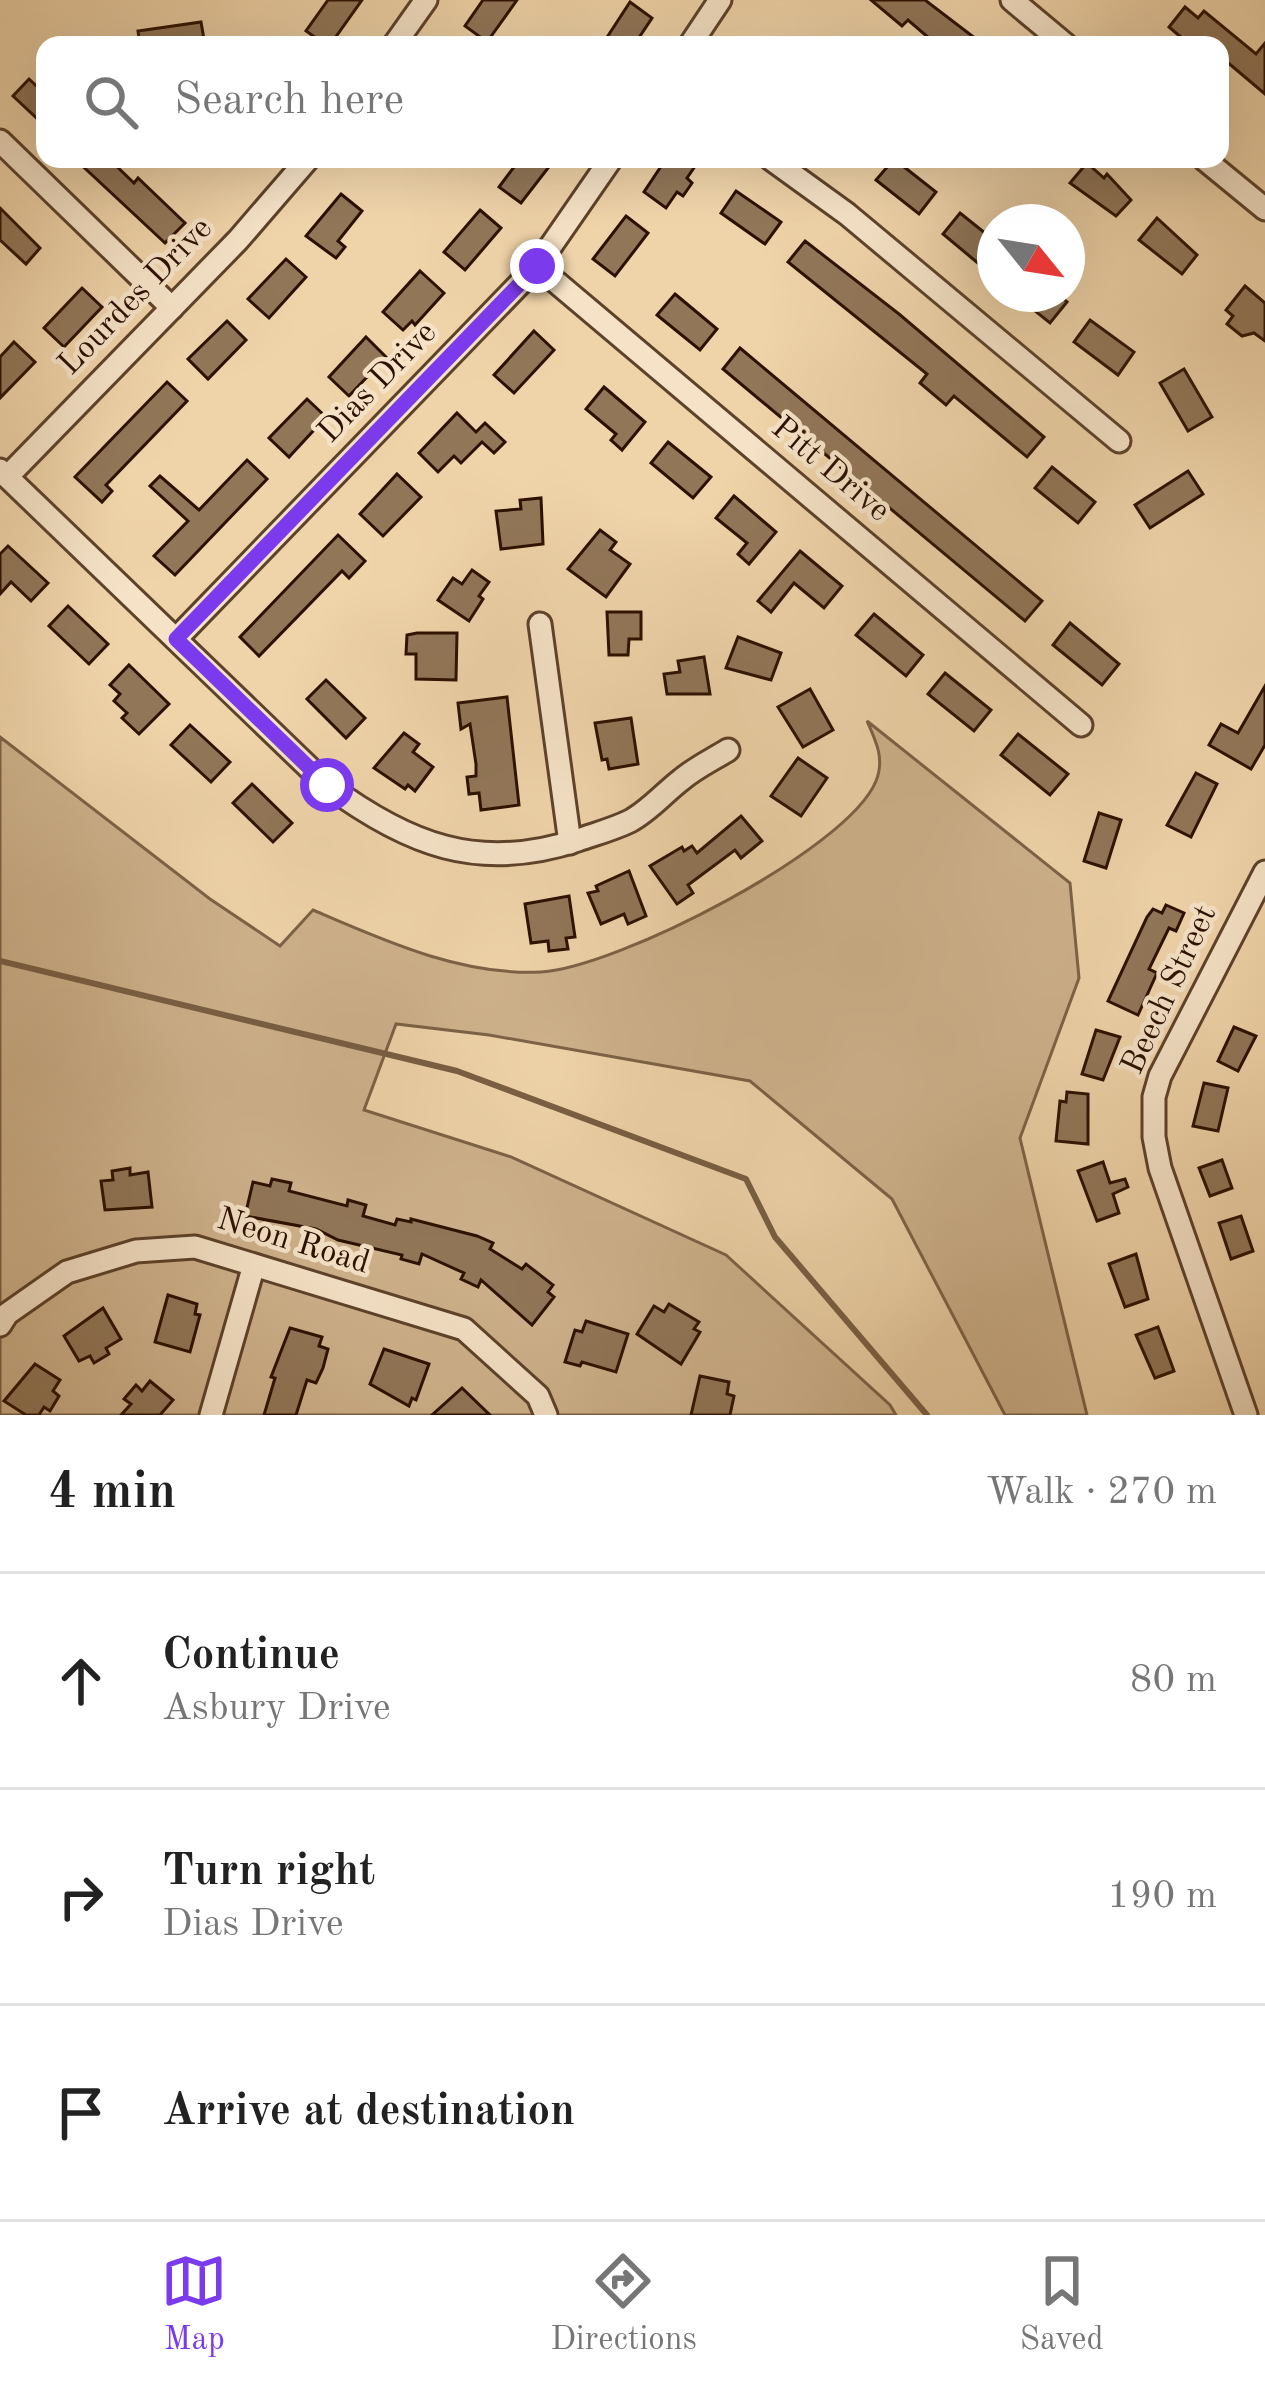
<!DOCTYPE html>
<html lang="en">
<head>
<meta charset="utf-8">
<style>
	body { margin:0; font-family:"Old Standard TT",serif; background:#f6f6f6; color:#222 }
	.compass { position:absolute; left:977px; top:204px; width:108px; height:108px; border-radius:50%; background:#fff; box-shadow:0 12px 48px #0002; rotate:120deg }
	.stop { position:absolute; width:36px; height:36px; margin:-27px; border:9px solid #7c3aed; border-radius:50%; background:#fff }
	.stop.end { background:#7c3aed; border-color:#fff; box-shadow:0 3px 12px #0008 }
	.list { margin:0; padding:0; list-style:none }
	h2 { display:flex; justify-content:space-between; align-items:center; height:156px; margin:0; padding:0 48px; font-size:51px }
	h2 small { font-size:39px; font-weight:400; color:#767676 }
	.list li { display:grid; grid-template-columns:78px 1fr auto; gap:36px; align-items:center; box-sizing:border-box; height:216px; padding:0 48px; border-top:3px solid #e0e0e0 }
	.list b { display:block; font-size:45px; white-space:nowrap }
	.list p { margin:0; font-size:39px; white-space:nowrap; color:#767676 }
	.list em { font-size:39px; font-style:normal; color:#767676 }
	.icon { flex:none; width:66px; height:66px; fill:none; stroke:currentColor; stroke-width:2; stroke-linecap:round; stroke-linejoin:round }
	.map { position:relative; flex:none; width:1265px; height:1415px; overflow:hidden }
	.search { position:absolute; background:#fff; box-shadow:0 12px 48px #0002; left:36px; right:36px; top:36px; height:132px; display:flex; align-items:center; gap:30px; box-sizing:border-box; padding:0 42px; border-radius:24px; color:#767676; font-size:45px }
	.sheet { height:804px; background:#fff }
	nav { display:flex; justify-content:space-around; align-items:center; box-sizing:border-box; height:168px; border-top:3px solid #e0e0e0; background:#fff; font-size:33px; color:#767676 }
	nav a { display:grid; justify-items:center; gap:6px }
	nav .on { color:#7c3aed }
	.map>svg:first-child { display:block }
	.green { fill:#ceb28c; stroke:#7d6246; stroke-width:3 }
	.lines { fill:none; stroke-linecap:round; stroke-linejoin:round }
	.stream { stroke:#795e43; stroke-width:6 }
	.building { fill:#917658; stroke:#2c1100; stroke-width:3 }
	.minor-casing { stroke:#5d422a; stroke-width:27 }
	.minor { stroke:#f5e2c7; stroke-width:21 }
	.route { stroke:#7c3aed; stroke-width:15 }
	.labels { text-anchor:middle; dominant-baseline:central; stroke-width:9; stroke-linejoin:round; paint-order:stroke }
	.street-label { font-size:33px; fill:#2c1100; stroke:#f5e2c7 }
</style>
</head>
<body>
<div class="map">
<svg width="1265" height="1415" viewBox="0 0 1265 1415">
	<rect width="100%" height="100%" fill="#efd3a9"/>
	<filter id="stains"><feTurbulence type="fractalNoise" baseFrequency=".00167" numOctaves="4"/><feColorMatrix values="0 0 0 0 .2 0 0 0 0 .09 0 0 0 0 .02 0 0 0 .5 -.17"/></filter>
	<radialGradient id="worn" r=".72"><stop offset=".6" stop-color="#630" stop-opacity="0"/><stop offset="1" stop-color="#630" stop-opacity=".3"/></radialGradient>
	<path class="green" d="M 867,721 L 1070,883 L 1079,978 L 1020,1138 L 1087,1415 L 1005,1415 L 892,1199 L 750,1081 L 489,1035 L 396,1024 L 364,1110 L 511,1157 L 726,1255 L 890,1405 L 896,1415 L 0,1415 L 0,737 L 210,899 L 280,946 L 313,910 C 385,941 462,976 541,972 C 616,968 848,850 876,781 C 885,759 876,741 867,721 Z"/>
	<g class="lines">
		<path class="stream" d="M 0,961 L 457,1071 L 746,1179 L 775,1237 L 927,1415"/>
	</g>
	<g class="building">
		<path d="M 328,0 L 362,0 L 330,45 L 326,45 L 306,31 Z"/>
		<path d="M 483,0 L 517,0 L 487,42 L 465,26 Z"/>
		<path d="M 871,0 L 925,0 L 984,45 L 937,45 L 908,20 L 902,26 Z"/>
		<path d="M 630,2 L 652,18 L 634,45 L 602,45 Z"/>
		<path d="M 1185,7 L 1198,18 L 1204,11 L 1256,54 L 1265,43 L 1265,94 L 1220,56 L 1220,45 L 1190,45 L 1169,27 Z"/>
		<path d="M 201,22 L 205,45 L 140,45 L 138,31 Z"/>
		<path d="M 29,79 L 45,94 L 45,126 L 13,96 Z"/>
		<path d="M 75,159 L 109,159 L 134,183 L 138,178 L 185,223 L 165,243 Z"/>
		<path d="M 520,159 L 555,159 L 521,203 L 499,187 Z"/>
		<path d="M 666,159 L 700,159 L 687,178 L 692,183 L 683,196 L 677,192 L 666,208 L 644,192 Z"/>
		<path d="M 894,159 L 936,192 L 919,214 L 876,180 Z"/>
		<path d="M 1087,163 L 1104,178 L 1107,174 L 1131,200 L 1116,216 L 1070,183 Z"/>
		<path d="M 736,191 L 781,222 L 765,244 L 721,213 Z"/>
		<path d="M 341,194 L 362,211 L 338,241 L 345,247 L 336,258 L 306,236 Z"/>
		<path d="M 0,208 L 40,248 L 26,264 L 0,240 Z"/>
		<path d="M 480,210 L 501,228 L 465,270 L 444,252 Z"/>
		<path d="M 960,213 L 995,241 L 995,256 L 985,269 L 943,234 Z"/>
		<path d="M 626,216 L 648,233 L 615,276 L 593,259 Z"/>
		<path d="M 1157,218 L 1197,255 L 1182,274 L 1139,240 Z"/>
		<path d="M 805,241 L 899,314 L 1044,437 L 1027,457 L 954,396 L 946,405 L 920,383 L 927,374 L 788,262 Z"/>
		<path d="M 286,259 L 306,277 L 269,318 L 248,299 Z"/>
		<path d="M 420,271 L 444,293 L 415,325 L 412,321 L 403,330 L 383,312 Z"/>
		<path d="M 1245,286 L 1265,303 L 1265,341 L 1254,333 L 1242,336 L 1227,324 L 1233,316 L 1226,310 Z"/>
		<path d="M 82,288 L 102,307 L 64,347 L 44,328 Z"/>
		<path d="M 675,294 L 717,329 L 700,350 L 657,315 Z"/>
		<path d="M 1014,294 L 1058,294 L 1067,302 L 1050,323 Z"/>
		<path d="M 1090,320 L 1134,352 L 1118,375 L 1074,342 Z"/>
		<path d="M 227,321 L 246,340 L 208,379 L 188,359 Z"/>
		<path d="M 534,331 L 554,350 L 514,393 L 494,375 Z"/>
		<path d="M 366,337 L 386,357 L 349,396 L 329,377 Z"/>
		<path d="M 14,342 L 35,362 L 0,398 L 0,357 Z"/>
		<path d="M 740,348 L 1042,601 L 1025,621 L 723,369 Z"/>
		<path d="M 1184,369 L 1212,417 L 1188,431 L 1160,383 Z"/>
		<path d="M 167,382 L 187,401 L 106,485 L 112,491 L 102,502 L 75,477 Z"/>
		<path d="M 604,387 L 645,422 L 622,450 L 611,440 L 616,434 L 586,409 Z"/>
		<path d="M 307,399 L 326,417 L 289,457 L 269,438 Z"/>
		<path d="M 457,413 L 476,432 L 485,423 L 505,442 L 494,453 L 482,442 L 461,463 L 454,456 L 438,472 L 419,453 Z"/>
		<path d="M 668,442 L 711,477 L 693,498 L 651,463 Z"/>
		<path d="M 247,460 L 267,479 L 175,575 L 154,556 L 188,521 L 150,486 L 160,476 L 199,510 Z"/>
		<path d="M 1052,467 L 1095,502 L 1078,523 L 1035,488 Z"/>
		<path d="M 1188,471 L 1203,494 L 1150,528 L 1135,505 Z"/>
		<path d="M 397,474 L 421,497 L 383,536 L 360,514 Z"/>
		<path d="M 734,496 L 776,532 L 749,564 L 738,554 L 747,543 L 716,518 Z"/>
		<path d="M 541,498 L 543,544 L 501,549 L 496,511 L 521,509 L 520,500 Z"/>
		<path d="M 600,530 L 616,542 L 610,550 L 630,564 L 606,597 L 568,569 Z"/>
		<path d="M 338,535 L 365,561 L 349,578 L 342,571 L 259,656 L 240,637 Z"/>
		<path d="M 8,546 L 48,583 L 31,601 L 11,582 L 0,594 L 0,554 Z"/>
		<path d="M 800,551 L 842,586 L 824,608 L 794,583 L 771,612 L 758,601 Z"/>
		<path d="M 472,570 L 489,582 L 479,596 L 483,599 L 469,621 L 438,600 L 453,578 L 462,584 Z"/>
		<path d="M 68,606 L 108,644 L 89,664 L 49,626 Z"/>
		<path d="M 607,612 L 641,612 L 641,639 L 629,639 L 628,655 L 609,655 Z"/>
		<path d="M 874,614 L 923,655 L 906,676 L 856,635 Z"/>
		<path d="M 1070,623 L 1119,664 L 1102,685 L 1053,645 Z"/>
		<path d="M 417,633 L 457,633 L 456,680 L 416,679 L 416,654 L 406,654 L 407,635 Z"/>
		<path d="M 738,637 L 781,653 L 771,680 L 726,668 Z"/>
		<path d="M 704,657 L 710,694 L 667,694 L 664,674 L 680,672 L 678,661 Z"/>
		<path d="M 129,665 L 169,704 L 139,734 L 122,718 L 127,713 L 114,701 L 120,694 L 110,685 Z"/>
		<path d="M 945,673 L 991,710 L 974,731 L 928,694 Z"/>
		<path d="M 326,680 L 365,718 L 346,738 L 307,699 Z"/>
		<path d="M 1265,686 L 1265,745 L 1251,769 L 1209,745 L 1221,724 L 1238,733 Z"/>
		<path d="M 810,689 L 833,730 L 803,747 L 778,707 Z"/>
		<path d="M 507,697 L 519,805 L 481,810 L 479,793 L 469,794 L 467,777 L 476,776 L 476,764 L 470,724 L 461,729 L 458,703 Z"/>
		<path d="M 631,718 L 638,764 L 609,769 L 607,759 L 602,760 L 595,723 Z"/>
		<path d="M 190,725 L 230,762 L 211,782 L 171,745 Z"/>
		<path d="M 404,733 L 419,744 L 413,752 L 433,767 L 415,791 L 408,785 L 405,789 L 374,768 Z"/>
		<path d="M 1018,734 L 1068,774 L 1050,795 L 1001,755 Z"/>
		<path d="M 798,758 L 827,778 L 801,816 L 771,796 Z"/>
		<path d="M 1196,773 L 1217,784 L 1191,837 L 1167,825 Z"/>
		<path d="M 252,784 L 292,823 L 273,842 L 233,803 Z"/>
		<path d="M 1099,813 L 1121,820 L 1106,868 L 1084,861 Z"/>
		<path d="M 741,816 L 762,841 L 741,858 L 735,850 L 688,885 L 693,893 L 677,904 L 650,866 L 682,847 L 684,851 L 692,846 L 697,853 Z"/>
		<path d="M 629,871 L 646,916 L 628,924 L 624,914 L 601,924 L 588,893 L 598,891 L 596,886 Z"/>
		<path d="M 569,896 L 575,937 L 566,938 L 568,949 L 549,951 L 548,941 L 531,943 L 525,904 Z"/>
		<path d="M 1166,905 L 1184,913 L 1176,931 L 1169,928 L 1149,969 L 1157,973 L 1138,1015 L 1108,1001 L 1147,917 L 1153,909 L 1162,913 Z"/>
		<path d="M 1234,1027 L 1256,1036 L 1238,1071 L 1218,1061 Z"/>
		<path d="M 1096,1030 L 1120,1037 L 1103,1080 L 1082,1074 Z"/>
		<path d="M 1204,1083 L 1228,1088 L 1218,1131 L 1193,1126 Z"/>
		<path d="M 1067,1092 L 1088,1094 L 1088,1144 L 1056,1141 L 1060,1101 L 1066,1102 Z"/>
		<path d="M 1222,1160 L 1232,1188 L 1210,1196 L 1199,1168 Z"/>
		<path d="M 1103,1162 L 1110,1183 L 1125,1179 L 1128,1187 L 1113,1194 L 1119,1213 L 1097,1221 L 1078,1171 Z"/>
		<path d="M 130,1168 L 130,1175 L 148,1172 L 152,1207 L 105,1210 L 101,1181 L 113,1180 L 112,1171 Z"/>
		<path d="M 272,1179 L 291,1183 L 289,1191 L 347,1206 L 348,1200 L 366,1205 L 363,1216 L 395,1225 L 397,1219 L 411,1222 L 411,1219 L 477,1236 L 493,1243 L 490,1249 L 522,1269 L 526,1264 L 553,1285 L 548,1292 L 554,1297 L 532,1325 L 481,1280 L 478,1287 L 461,1279 L 464,1273 L 422,1254 L 419,1264 L 401,1259 L 402,1255 L 338,1240 L 316,1229 L 245,1216 L 253,1182 L 270,1186 Z"/>
		<path d="M 1241,1216 L 1253,1251 L 1231,1259 L 1219,1223 Z"/>
		<path d="M 1136,1254 L 1148,1299 L 1125,1307 L 1109,1264 Z"/>
		<path d="M 168,1295 L 197,1304 L 195,1314 L 200,1315 L 190,1352 L 155,1342 Z"/>
		<path d="M 669,1304 L 699,1322 L 694,1329 L 700,1332 L 681,1364 L 637,1334 L 654,1306 L 664,1312 Z"/>
		<path d="M 103,1308 L 121,1339 L 106,1348 L 109,1354 L 94,1363 L 90,1356 L 79,1361 L 64,1336 Z"/>
		<path d="M 586,1321 L 628,1334 L 616,1372 L 582,1362 L 580,1366 L 565,1362 L 575,1330 L 582,1332 Z"/>
		<path d="M 1158,1327 L 1174,1371 L 1155,1378 L 1136,1335 Z"/>
		<path d="M 290,1328 L 322,1337 L 319,1346 L 328,1349 L 323,1368 L 316,1383 L 307,1380 L 296,1415 L 264,1415 L 275,1378 L 271,1377 Z"/>
		<path d="M 384,1349 L 429,1364 L 416,1400 L 412,1398 L 409,1406 L 370,1384 Z"/>
		<path d="M 35,1364 L 60,1380 L 53,1391 L 59,1396 L 50,1411 L 44,1407 L 39,1415 L 26,1415 L 4,1401 Z"/>
		<path d="M 700,1376 L 729,1382 L 727,1394 L 734,1396 L 730,1415 L 691,1415 Z"/>
		<path d="M 150,1381 L 173,1400 L 160,1415 L 121,1415 L 131,1404 L 124,1399 L 136,1385 L 142,1391 Z"/>
		<path d="M 462,1388 L 490,1415 L 432,1415 Z"/>
	</g>
	<g class="lines">
		<defs>
			<g id="minor">
				<path d="M 1012,0 L 1066,45"/>
				<path d="M 394,45 L 426,0"/>
				<path d="M 690,45 L 720,0"/>
				<path d="M 0,141 L 172,308"/>
				<path d="M 771,159 L 847,214 L 1119,441"/>
				<path d="M 1204,159 L 1265,209"/>
				<path d="M 537,266 L 1081,725"/>
				<path d="M 0,470 L 327,785 C 407,844 478,873 578,840 C 595,834 614,829 630,821 C 649,811 664,793 681,780 C 695,768 712,760 728,750"/>
				<path d="M 7,477 L 238,240 L 308,159"/>
				<path d="M 540,624 L 570,843"/>
				<path d="M 176,639 L 537,266 L 611,159"/>
				<path d="M 0,1325 L 7,1314 L 67,1272 L 136,1251 L 195,1247 L 464,1329 L 538,1396 L 546,1415"/>
				<path d="M 211,1415 L 254,1265"/>
				<path d="M 1246,1415 L 1160,1168 L 1154,1137 L 1154,1097 L 1160,1076 L 1265,872"/>
			</g>
		</defs>
		<use href="#minor" class="minor-casing"/>
		<use href="#minor" class="minor"/>
	</g>
	<g class="lines">
		<path class="route" d="M 327,785 L 176,639 L 537,266"/>
	</g>
	<g class="labels">
		<g class="street-label">
			<text transform="translate(136 297) rotate(-46)">Lourdes Drive</text>
			<text transform="translate(378 383) rotate(-46)">Dias Drive</text>
			<text transform="translate(830 470) rotate(40)">Pitt Drive</text>
			<text transform="translate(1170 990) rotate(-65)">Beech Street</text>
			<text transform="translate(293 1242) rotate(17)">Neon Road</text>
		</g>
	</g>
	<rect width="100%" height="100%" filter="url(#stains)"/>
	<rect width="100%" height="100%" fill="url(#worn)"/>
</svg>
<svg class="compass" viewBox="-18 -18 36 36"><path d="M0-13l5 13h-10z" fill="#e53935"/><path d="M0 13l5-13h-10z" fill="#767676"/></svg>
<div class="stop" style="left:327px;top:785px"></div>
<div class="stop end" style="left:537px;top:266px"></div>
<div class="search"><svg class="icon" aria-label="search" viewBox="0 0 24 24"><circle cx="10" cy="10" r="6"/><path d="M15 15l6 6"/></svg>Search here</div>
</div>
<section class="sheet">
<h2>4 min<small>Walk · 270 m</small></h2>
<ul class="list">
<li><svg class="icon" aria-label="ahead" viewBox="0 0 24 24"><path d="M12 20V5M6 11l6-6 6 6"/></svg><div><b>Continue</b><p>Asbury Drive</p></div><em>80 m</em></li>
<li><svg class="icon" aria-label="right" viewBox="0 0 24 24"><path d="M7 20v-9h11M14 6l5 5-5 5"/></svg><div><b>Turn right</b><p>Dias Drive</p></div><em>190 m</em></li>
<li><svg class="icon" aria-label="arrive" viewBox="0 0 24 24"><path d="M6 21V4h12l-3 4 3 4H6"/></svg><div><b>Arrive at destination</b></div></li>
</ul>
</section>
<nav>
<a class="on"><svg class="icon" aria-label="map" viewBox="0 0 24 24"><path d="M3 6l6-2 6 2 6-2v14l-6 2-6-2-6 2zM9 4v14M15 6v14"/></svg>Map</a>
<a><svg class="icon" aria-label="directions" viewBox="0 0 24 24"><path d="M12 3l9 9-9 9-9-9zM9 14v-3h6M13 9l2 2-2 2"/></svg>Directions</a>
<a><svg class="icon" aria-label="saved" viewBox="0 0 24 24"><path d="M7 4h10v16l-5-4-5 4z"/></svg>Saved</a>
</nav>
</body>
</html>
